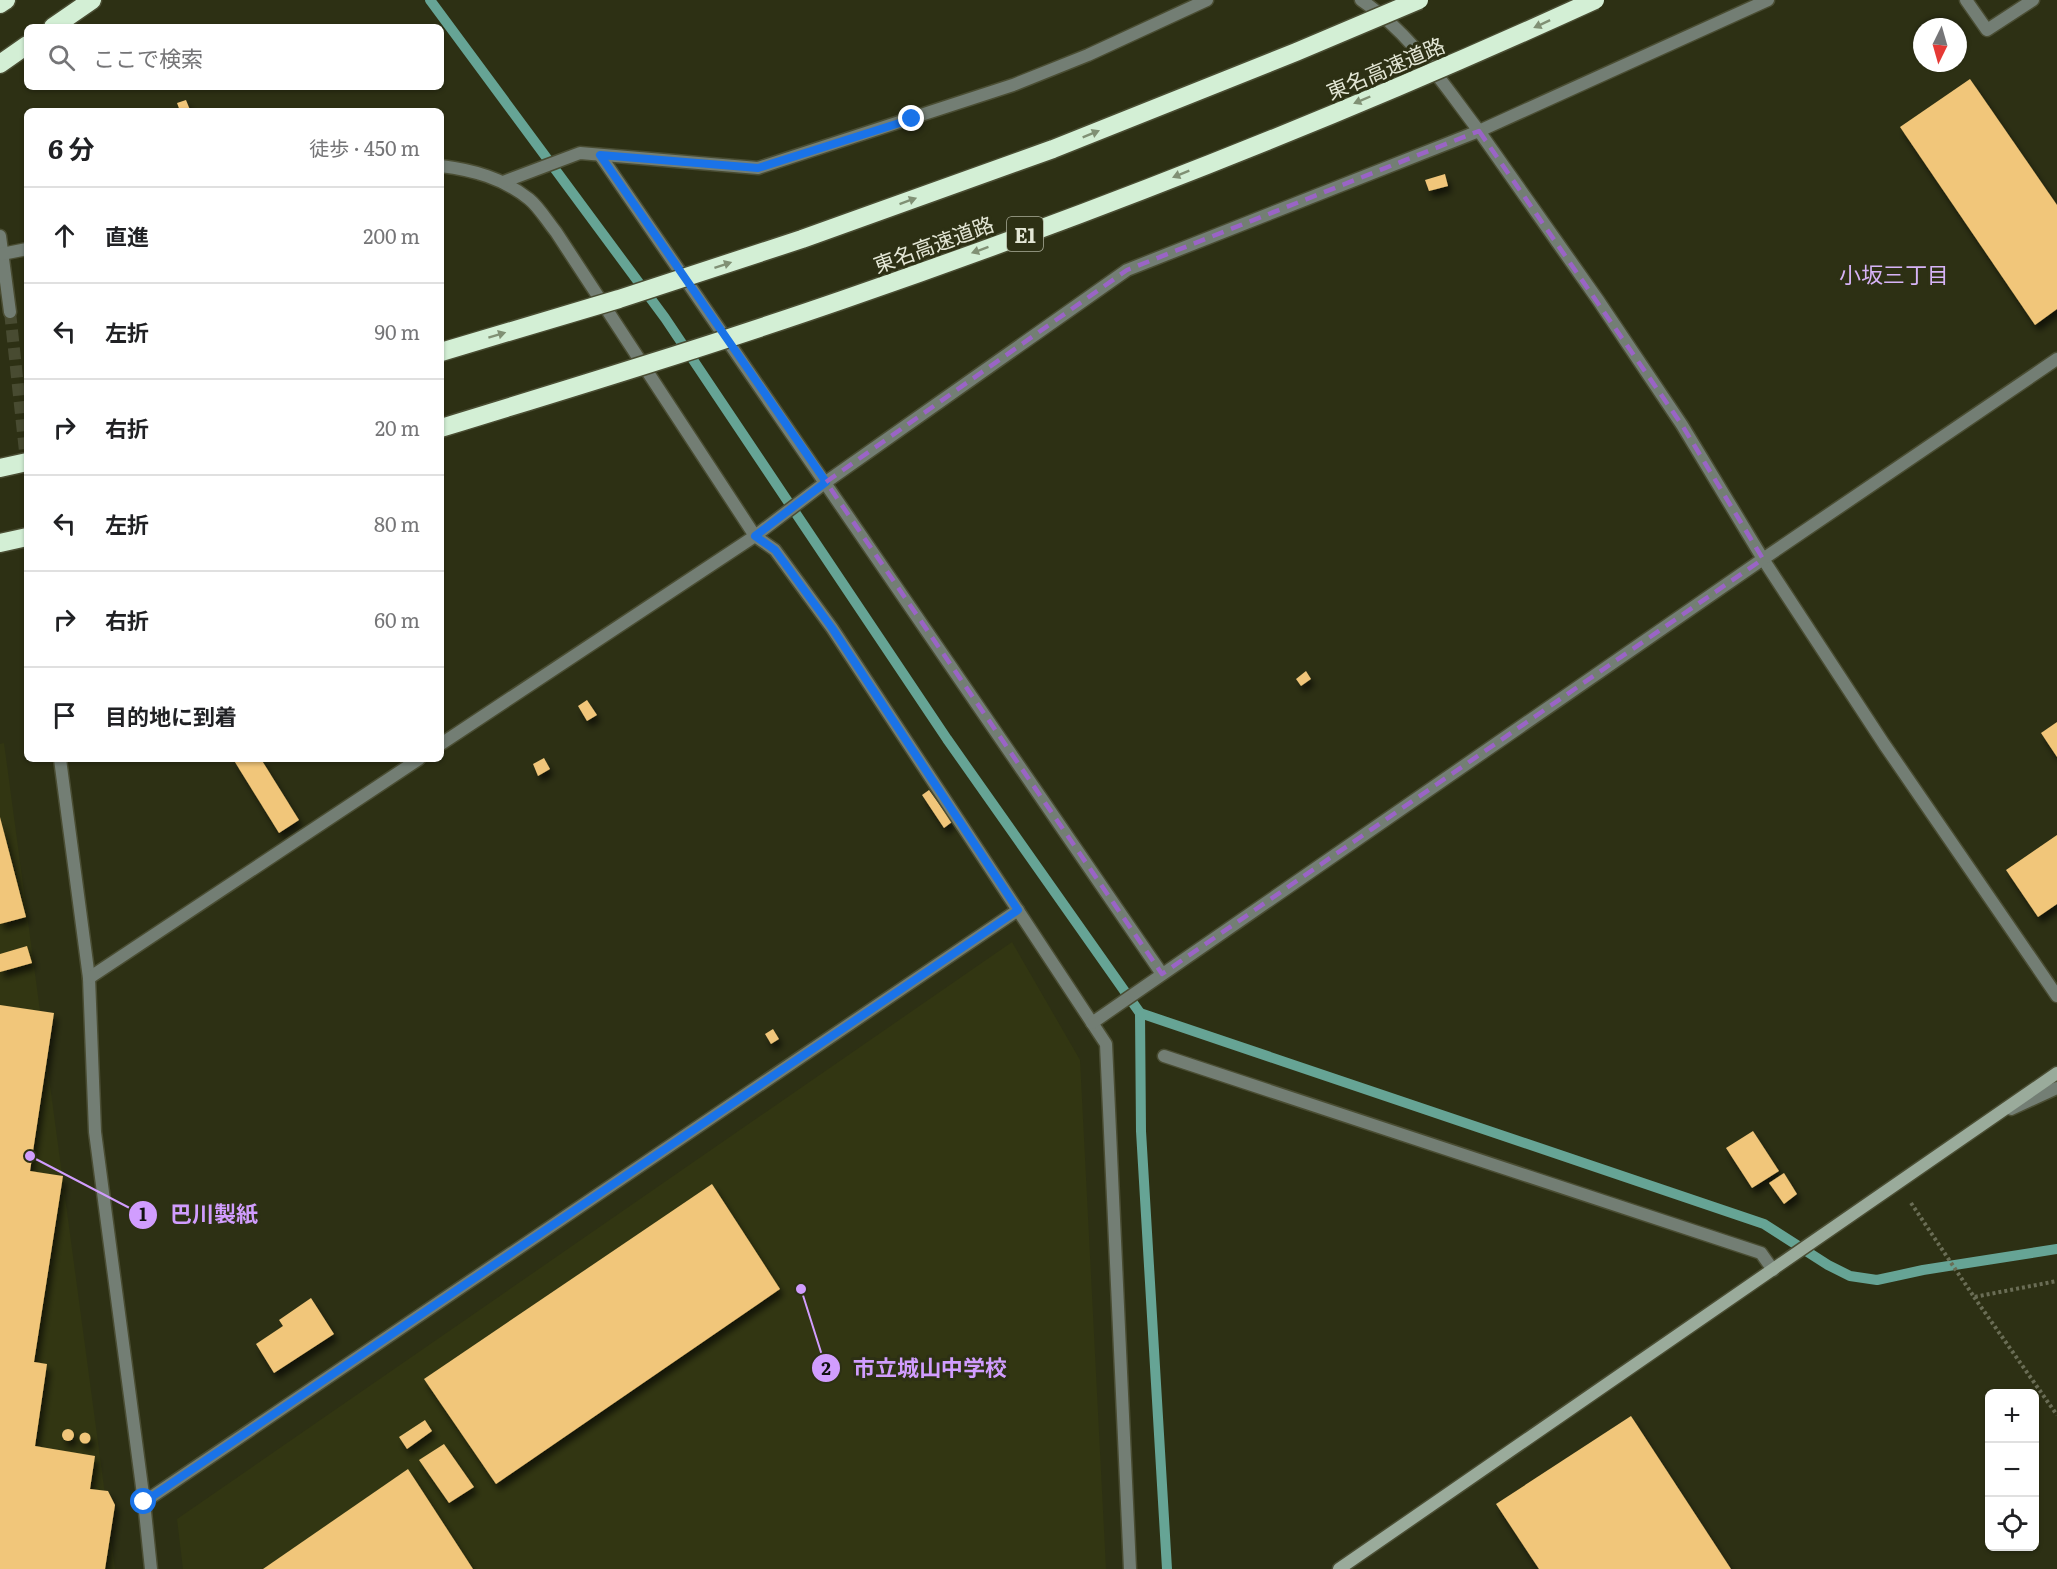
<!DOCTYPE html>
<html lang="ja">
<head>
<meta charset="utf-8">
<style>
	body { margin:0; font-family:Literata,"Noto Sans JP",serif; background:#f6f6f6; color:#202124 }
	.controls { position:absolute; right:18px; bottom:18px; display:grid; overflow:hidden; border-radius:9px; box-shadow:0 2px 4px #0004 }
	.controls button { width:54px; height:54px; display:grid; place-items:center; padding:0; border:0; border-bottom:2px solid #e0e0e0; background:#fff; color:#202124; font:30px sans-serif }
	.compass { position:absolute; left:1913px; top:18px; width:54px; height:54px; border-radius:50%; background:#fff; box-shadow:0 2px 4px #0004; rotate:185deg }
	.stop { position:absolute; width:18px; height:18px; margin:-14px; border:4px solid #1a73e8; border-radius:50%; background:#fff }
	.stop.end { background:#1a73e8; border-color:#fff; box-shadow:0 2px 6px #0008 }
	.list { margin:0; padding:0; list-style:none }
	h2 { display:flex; justify-content:space-between; align-items:center; height:78px; margin:0; padding:0 24px; font-size:26px }
	h2 small { font-size:20px; font-weight:400; color:#757577 }
	.list li { display:grid; grid-template-columns:39px 1fr auto; gap:18px; align-items:center; box-sizing:border-box; height:96px; padding:0 24px; border-top:2px solid #e0e0e0 }
	.list b { display:block; font-size:22px; white-space:nowrap }
	.list em { font-size:20px; font-style:normal; color:#757577 }
	.icon { flex:none; width:33px; height:33px; fill:none; stroke:currentColor; stroke-width:2; stroke-linecap:round; stroke-linejoin:round }
	.map { position:relative; flex:none; width:2057px; height:1569px; overflow:hidden }
	.search { position:absolute; background:#fff; box-shadow:0 2px 4px #0004; left:24px; top:24px; width:420px; height:66px; display:flex; align-items:center; gap:15px; box-sizing:border-box; padding:0 21px; border-radius:9px; color:#757577; font-size:22px }
	.panel { position:absolute; background:#fff; box-shadow:0 2px 4px #0004; left:24px; top:108px; width:420px; height:654px; border-radius:9px }
	.map>svg:first-child { display:block }
	.built { fill:#323612 }
	.lines { fill:none; stroke-linecap:round; stroke-linejoin:round }
	.stream { stroke:#66a495; stroke-width:10 }
	.building { fill:#f1c67a; filter:url(#shadow) }
	.street-tunnel { stroke:#484b31; stroke-width:12; stroke-dasharray:12 6; stroke-linecap:butt }
	.street-casing { stroke:#4a4d33; stroke-width:15 }
	.secondary-casing { stroke:#4a4d33; stroke-width:15 }
	.highway-casing { stroke:#4a4d33; stroke-width:21 }
	.path { stroke:#6a6d55; stroke-width:4; stroke-dasharray:3 3; stroke-linecap:butt }
	.street { stroke:#737e74; stroke-width:12 }
	.secondary { stroke:#9aab9b; stroke-width:12 }
	.highway { stroke:#d3efd5; stroke-width:18 }
	.highway-bridge-casing { stroke:#4a4d33; stroke-width:21; stroke-linecap:butt }
	.highway-bridge { stroke:#d3efd5; stroke-width:18 }
	.oneway { fill:#809074 }
	.route { stroke:#1a73e8; stroke-width:8 }
	.marked { fill:none; stroke:#9a64c6; stroke-width:4.5; stroke-dasharray:12 8; stroke-linejoin:round }
	.labels { text-anchor:middle; dominant-baseline:central; stroke-width:6; stroke-linejoin:round; paint-order:stroke }
	.shield { fill:#2d3014; stroke:#acaf9b; stroke-width:1.5 }
	.shield-label { font-size:20px; font-weight:bold; fill:#e3e6d5 }
	.street-label { font-size:21px; fill:#e3e6d5; stroke:#2d3014 }
	.neighbourhood-label { font-size:22px; fill:#d6b3f6; stroke:#2d3014 }
	.leader { fill:none; stroke:#d19dfe; stroke-width:2 }
	.callout-dot { fill:#d19dfe; stroke:#2d3014; stroke-width:2 }
	.mark-label { font-size:18px; text-anchor:middle; font-weight:bold; fill:#111 }
	.callout-label { font-size:22px; text-anchor:middle; font-weight:bold; fill:#d19dfe; stroke:#2d3014; stroke-width:6; stroke-linejoin:round; paint-order:stroke }
</style>
</head>
<body>
<div class="map">
<svg width="2057" height="1569" viewBox="0 0 2057 1569">
	<defs>
		<filter id="shadow"><feDropShadow dx="3.5" dy="6" stdDeviation="3" flood-color="#0009"/></filter>
	</defs>
	<rect width="100%" height="100%" fill="#2d3014"/>
	<g class="built">
		<path d="M 4,743 L 115,1569 L 0,1569 L 0,744 Z"/>
		<path d="M 1012,942 L 1080,1060 L 1106,1569 L 183,1569 L 177,1519 Z"/>
	</g>
	<g class="lines">
		<g class="stream">
			<path d="M 430,0 L 665,318 L 947,739 L 1140,1013 L 1141,1131 L 1167,1569"/>
			<path d="M 1140,1013 L 1764,1224 L 1828,1265 L 1850,1276 L 1877,1280 L 1923,1270 L 2057,1249"/>
		</g>
	</g>
	<g class="building">
		<path d="M 1970,79 L 2057,205 L 2057,309 L 2035,325 L 1900,127 Z"/>
		<path d="M 186,100 L 190,110 L 180,111 L 177,103 Z"/>
		<path d="M 1445,174 L 1448,186 L 1429,191 L 1425,180 Z"/>
		<path d="M 1306,671 L 1311,679 L 1301,686 L 1296,679 Z"/>
		<path d="M 587,700 L 597,715 L 587,721 L 578,706 Z"/>
		<path d="M 2057,722 L 2057,757 L 2041,733 Z"/>
		<path d="M 544,758 L 550,769 L 538,776 L 533,764 Z"/>
		<path d="M 233,759 L 261,759 L 299,820 L 279,833 Z"/>
		<path d="M 929,790 L 952,822 L 944,828 L 922,795 Z"/>
		<path d="M 0,817 L 26,917 L 0,924 Z"/>
		<path d="M 2057,835 L 2057,904 L 2038,917 L 2006,870 Z"/>
		<path d="M 27,946 L 32,963 L 0,972 L 0,954 Z"/>
		<path d="M 0,1005 L 54,1013 L 30,1171 L 63,1176 L 34,1362 L 47,1364 L 35,1446 L 95,1456 L 90,1489 L 108,1491 L 115,1505 L 105,1569 L 0,1569 Z"/>
		<path d="M 773,1029 L 779,1039 L 771,1044 L 765,1034 Z"/>
		<path d="M 1753,1131 L 1779,1171 L 1752,1188 L 1726,1148 Z"/>
		<path d="M 1784,1173 L 1797,1194 L 1784,1204 L 1769,1183 Z"/>
		<path d="M 712,1184 L 780,1289 L 496,1484 L 424,1379 Z"/>
		<path d="M 311,1298 L 334,1334 L 274,1373 L 256,1344 L 283,1326 L 279,1320 Z"/>
		<path d="M 1631,1416 L 1731,1569 L 1539,1569 L 1496,1504 Z"/>
		<path d="M 425,1420 L 432,1431 L 407,1449 L 399,1437 Z"/>
		<circle cx="68" cy="1435" r="6"/>
		<circle cx="85" cy="1438" r="5.5"/>
		<path d="M 444,1444 L 474,1487 L 449,1503 L 419,1460 Z"/>
		<path d="M 408,1469 L 473,1569 L 263,1569 Z"/>
	</g>
	<g class="lines">
		<path class="street-tunnel" d="M 10,312 L 27,470"/>
		<defs>
			<g id="street">
				<path d="M 1768,0 L 1479,131 L 1598,300 L 1682,425 L 1763,559 L 1884,744 L 2057,996"/>
				<path d="M 1966,0 L 1987,30 L 2033,0"/>
				<path d="M 600,155 L 1162,974"/>
				<path d="M 441,166 C 473,170 503,178 529,199 C 539,207 547,221 556,232 L 755,536 L 775,550 L 832,628 L 1106,1044 L 1130,1569"/>
				<path d="M 503,182 L 580,153 L 758,168 L 1013,85 L 1088,55 L 1207,0"/>
				<path d="M 0,236 L 10,312"/>
				<path d="M 2,254 L 27,249"/>
				<path d="M 441,744 L 755,536 L 826,482 L 1127,270 L 1479,131 C 1443,84 1411,33 1361,0"/>
				<path d="M 60,759 L 89,978 L 95,1132 L 144,1502 L 151,1569"/>
				<path d="M 89,978 L 419,759"/>
				<path d="M 1092,1023 L 1763,559 L 2057,359"/>
				<path d="M 1164,1056 L 1761,1253 L 1773,1270"/>
				<path d="M 2011,1109 L 2057,1088"/>
				<path d="M 144,1502 L 1018,910"/>
			</g>
			<path id="secondary" d="M 1339,1569 L 2057,1073"/>
			<g id="highway">
				<path d="M 0,4 L 6,0"/>
				<path d="M 53,27 L 92,0"/>
				<path d="M 0,64 L 27,45"/>
				<path d="M 0,468 L 27,462"/>
				<path d="M 0,543 L 27,537"/>
			</g>
		</defs>
		<use href="#street" class="street-casing"/>
		<use href="#secondary" class="secondary-casing"/>
		<use href="#highway" class="highway-casing"/>
		<g class="path">
			<path d="M 1911,1203 L 1974,1297 L 2057,1281"/>
			<path d="M 1974,1297 L 2057,1415"/>
		</g>
		<use href="#street" class="street"/>
		<use href="#secondary" class="secondary"/>
		<use href="#highway" class="highway"/>
		<defs>
			<g id="highway-bridge">
				<path d="M 441,352 L 619,299 L 802,239 L 1053,149 L 1296,52 L 1419,0"/>
				<path d="M 441,428 C 575,387 709,346 842,300 C 1097,212 1350,112 1595,0"/>
			</g>
		</defs>
		<use href="#highway-bridge" class="highway-bridge-casing"/>
		<use href="#highway-bridge" class="highway-bridge"/>
	</g>
	<defs><path id="oneway-solid" d="M-6-.8H1V-3.2L6.5 0L1 3.2V.8H-6Z" transform="scale(1.5)"/></defs>
	<g class="oneway">
		<use href="#oneway-solid" transform="translate(1542 24) rotate(155)"/>
		<use href="#oneway-solid" transform="translate(1362 100) rotate(157)"/>
		<use href="#oneway-solid" transform="translate(1091 134) rotate(-22)"/>
		<use href="#oneway-solid" transform="translate(1181 174) rotate(158)"/>
		<use href="#oneway-solid" transform="translate(908 201) rotate(-20)"/>
		<use href="#oneway-solid" transform="translate(980 250) rotate(160)"/>
		<use href="#oneway-solid" transform="translate(723 265) rotate(-18)"/>
		<use href="#oneway-solid" transform="translate(497 335) rotate(-17)"/>
	</g>
	<g class="lines">
		<path class="route" d="M 144,1502 L 1018,910 L 832,628 L 775,550 L 755,536 L 826,482 L 600,155 L 758,168 L 912,119"/>
	</g>
	<path class="marked" d="M 1479,131 L 1682,425 L 1763,559 L 1162,974 L 826,482 L 1127,270 Z"/>
	<g class="labels">
		<rect class="shield" x="1007" y="217" width="36" height="34" rx="4.5"/>
		<g class="shield-label">
			<text x="1025" y="234">E1</text>
		</g>
		<g class="street-label">
			<text transform="translate(1385 67) rotate(-23)">東名高速道路</text>
			<text transform="translate(933 243) rotate(-20)">東名高速道路</text>
		</g>
		<g class="neighbourhood-label">
			<text x="1894" y="273">小坂三丁目</text>
		</g>
	</g>
	<path class="leader" d="M30 1156L143 1215M801 1289L826 1368"/>
	<g class="callout-dot">
		<circle cx="30" cy="1156" r="6"/>
		<circle cx="801" cy="1289" r="6"/>
		<circle cx="143" cy="1215" r="15"/>
		<circle cx="826" cy="1368" r="15"/>
	</g>
	<g class="mark-label">
		<text x="143" y="1221">1</text>
		<text x="826" y="1375">2</text>
	</g>
	<g class="callout-label">
		<text x="214" y="1222">巴川製紙</text>
		<text x="930" y="1376">市立城山中学校</text>
	</g>
</svg>
<div class="controls">
<button>+</button>
<button>−</button>
<button><svg class="icon" aria-label="locate" viewBox="0 0 24 24"><circle cx="12" cy="12" r="6"/><path d="M12 2v4M12 18v4M2 12h4M18 12h4"/></svg></button>
</div>
<svg class="compass" viewBox="-18 -18 36 36"><path d="M0-13l5 13h-10z" fill="#e53935"/><path d="M0 13l5-13h-10z" fill="#757577"/></svg>
<div class="stop" style="left:144px;top:1502px"></div>
<div class="stop end" style="left:912px;top:119px"></div>
<div class="search"><svg class="icon" aria-label="search" viewBox="0 0 24 24"><circle cx="10" cy="10" r="6"/><path d="M15 15l6 6"/></svg>ここで検索</div>
<section class="panel">
<h2>6 分<small>徒歩 · 450 m</small></h2>
<ul class="list">
<li><svg class="icon" aria-label="ahead" viewBox="0 0 24 24"><path d="M12 20V5M6 11l6-6 6 6"/></svg><div><b>直進</b></div><em>200 m</em></li>
<li><svg class="icon" aria-label="left" viewBox="0 0 24 24"><path d="M17 20v-9H6M10 6l-5 5 5 5"/></svg><div><b>左折</b></div><em>90 m</em></li>
<li><svg class="icon" aria-label="right" viewBox="0 0 24 24"><path d="M7 20v-9h11M14 6l5 5-5 5"/></svg><div><b>右折</b></div><em>20 m</em></li>
<li><svg class="icon" aria-label="left" viewBox="0 0 24 24"><path d="M17 20v-9H6M10 6l-5 5 5 5"/></svg><div><b>左折</b></div><em>80 m</em></li>
<li><svg class="icon" aria-label="right" viewBox="0 0 24 24"><path d="M7 20v-9h11M14 6l5 5-5 5"/></svg><div><b>右折</b></div><em>60 m</em></li>
<li><svg class="icon" aria-label="arrive" viewBox="0 0 24 24"><path d="M6 21V4h12l-3 4 3 4H6"/></svg><div><b>目的地に到着</b></div></li>
</ul>
</section>
</div>
</body>
</html>
